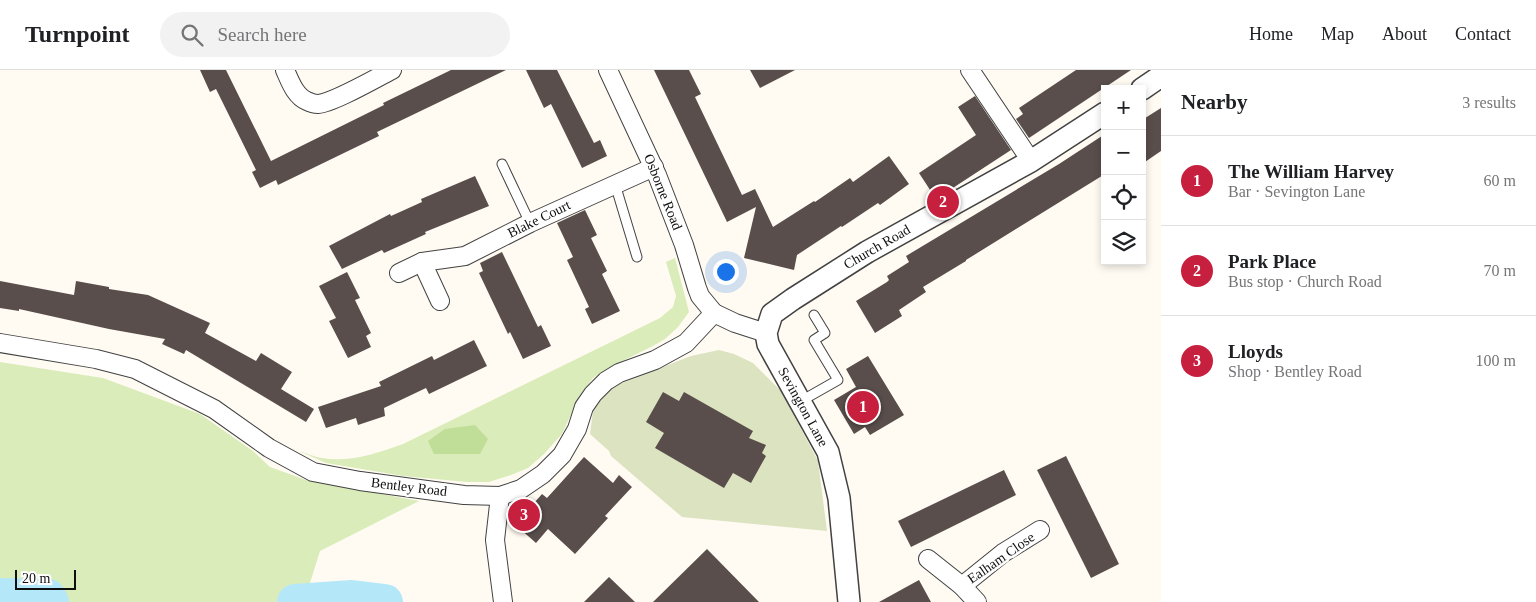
<!DOCTYPE html>
<html lang="en">
<head>
<meta charset="utf-8">
<style>
	body { margin:0; font-family:"Times New Roman",serif; background:#f2f2f2; color:#202124 }
	.controls { position:absolute; right:15px; top:15px; display:grid; overflow:hidden; border-radius:0px; box-shadow:0 2px 8px #0003 }
	.controls button { width:45px; height:45px; display:grid; place-items:center; padding:0; border:0; border-bottom:1px solid #e0e0e0; background:#fff; color:#202124; font:25px sans-serif }
	.scale { position:absolute; left:15px; bottom:12px; width:61px; box-sizing:border-box; padding-left:5px; border:2px solid #0f0f0f; border-top:0; font-size:14px; line-height:18px; white-space:nowrap; color:#0f0f0f; -webkit-text-stroke:4px #fff; paint-order:stroke }
	.you { position:absolute; left:725px; top:201px; width:18px; height:18px; margin:-12px; border:4px solid #fff; border-radius:50%; background:#1a73e8; box-shadow:0 0 0 8px #1a73e833 }
	.badge { display:grid; place-items:center; width:32px; height:32px; border-radius:50%; background:#c7203e; color:#fff; font-size:16px; font-weight:700 }
	.pin { position:absolute; translate:-50% -50%; border:2px solid #fff; box-shadow:0 1px 5px #0006 }
	.list { margin:0; padding:0; list-style:none }
	h2 { display:flex; justify-content:space-between; align-items:center; height:65px; margin:0; padding:0 20px; font-size:21px }
	h2 small { font-size:16px; font-weight:400; color:#757577 }
	.list li { display:grid; grid-template-columns:32px 1fr auto; gap:15px; align-items:center; box-sizing:border-box; height:90px; padding:0 20px; border-top:1px solid #e0e0e0 }
	.list b { display:block; font-size:19px; white-space:nowrap }
	.list p { margin:0; font-size:16px; white-space:nowrap; color:#757577 }
	.list em { font-size:16px; font-style:normal; color:#757577 }
	.icon { flex:none; width:28px; height:28px; fill:none; stroke:currentColor; stroke-width:2; stroke-linecap:round; stroke-linejoin:round }
	.map { position:relative; flex:none; width:1161px; height:532px; overflow:hidden }
	header { display:flex; align-items:center; gap:30px; box-sizing:border-box; height:70px; padding:0 25px; background:#fff; border-bottom:1px solid #e0e0e0 }
	header strong { font-size:24px }
	nav { display:flex; gap:28px; margin-inline-start:auto; font-size:18px }
	.search { width:350px; height:45px; background:#f2f2f2; display:flex; align-items:center; gap:12px; box-sizing:border-box; padding:0 18px; border-radius:28px; color:#757577; font-size:19px }
	main { display:flex }
	aside { flex:1; background:#fff }
	.map>svg:first-child { display:block }
	.green { fill:#daecb9 }
	.forest { fill:#c0de97 }
	.cemetery { fill:#dce3c0 }
	.lines { fill:none; stroke-linecap:round; stroke-linejoin:round }
	.river { stroke:#b4e8f9; stroke-width:36 }
	.building { fill:#594e4b }
	.service-casing { stroke:#424242; stroke-width:11 }
	.minor-casing { stroke:#424242; stroke-width:20 }
	.tertiary-casing { stroke:#424242; stroke-width:24 }
	.service { stroke:#fff; stroke-width:9 }
	.minor { stroke:#fff; stroke-width:18 }
	.tertiary { stroke:#fff; stroke-width:21 }
	.labels { text-anchor:middle; dominant-baseline:central; stroke-width:5; stroke-linejoin:round; paint-order:stroke }
	.street-label { font-size:14px; fill:#0f0f0f; stroke:#fff }
</style>
</head>
<body>
<header>
<strong>Turnpoint</strong>
<div class="search"><svg class="icon" aria-label="search" viewBox="0 0 24 24"><circle cx="10" cy="10" r="6"/><path d="M15 15l6 6"/></svg>Search here</div>
<nav><a>Home</a><a>Map</a><a>About</a><a>Contact</a></nav>
</header>
<main>
<div class="map">
<svg width="1161" height="532" viewBox="0 0 1161 532">
	<rect width="100%" height="100%" fill="#fffbf2"/>
	<g class="green">
		<path d="M 675,188 L 689,242 L 678,257 L 665,269 L 653,276 L 608,298 L 593,308 L 580,325 L 562,364 L 544,384 L 528,398 L 511,405 L 489,412 L 467,412 L 403,406 L 326,393 L 299,381 C 306,383 314,387 322,388 C 349,393 378,383 403,374 L 660,248 L 673,237 L 676,226 L 666,192 Z"/>
		<path d="M 0,292 L 103,308 L 200,344 L 253,381 L 270,397 L 306,410 L 419,431 L 320,481 L 304,532 L 0,532 Z"/>
	</g>
	<path class="forest" d="M 475,355 L 488,369 L 480,384 L 434,384 L 428,371 L 445,359 Z"/>
	<path class="cemetery" d="M 719,280 L 734,284 L 753,293 L 781,321 L 818,391 L 827,461 L 682,447 L 611,386 L 609,381 L 590,364 L 593,341 L 607,319 L 691,286 Z"/>
	<g class="lines">
		<g class="river">
			<path d="M 0,526 L 48,527 L 51,532"/>
			<path d="M 295,532 L 352,528 L 385,532"/>
		</g>
	</g>
	<g class="building">
		<path d="M 200,0 L 226,0 L 271,91 L 384,35 L 383,33 L 451,0 L 506,0 L 377,62 L 379,66 L 278,115 L 276,110 L 260,118 L 252,102 L 256,100 L 216,19 L 210,22 Z"/>
		<path d="M 526,0 L 557,0 L 594,73 L 600,70 L 607,86 L 582,98 L 551,34 L 544,38 Z"/>
		<path d="M 654,0 L 689,0 L 701,24 L 695,27 L 742,125 L 755,119 L 773,157 L 814,131 L 815,132 L 850,108 L 853,112 L 889,86 L 909,114 L 880,135 L 878,133 L 842,157 L 841,156 L 797,185 L 794,200 L 744,188 L 756,137 L 727,152 Z"/>
		<path d="M 750,0 L 795,0 L 760,18 Z"/>
		<path d="M 1076,0 L 1131,0 L 1029,68 L 1016,49 L 1023,44 L 1019,38 Z"/>
		<path d="M 975,26 L 1011,80 L 936,129 L 919,103 L 976,65 L 958,37 Z"/>
		<path d="M 1161,38 L 1161,81 L 1142,94 L 1142,50 Z"/>
		<path d="M 1105,64 L 1105,104 L 966,190 L 966,191 L 923,217 L 926,222 L 899,240 L 902,246 L 875,263 L 856,231 L 887,212 L 889,210 L 887,206 L 909,192 L 906,186 L 1059,94 Z"/>
		<path d="M 475,106 L 489,136 L 425,162 L 426,164 L 384,183 L 382,180 L 342,199 L 329,176 L 390,144 L 391,146 L 422,132 L 421,129 Z"/>
		<path d="M 585,140 L 597,165 L 591,168 L 607,201 L 602,204 L 620,241 L 592,254 L 585,239 L 589,237 L 567,190 L 573,187 L 557,153 Z"/>
		<path d="M 502,182 L 538,257 L 541,255 L 551,276 L 523,289 L 510,262 L 508,264 L 479,203 L 483,201 L 480,193 Z"/>
		<path d="M 347,202 L 360,228 L 355,230 L 371,263 L 366,266 L 371,277 L 348,288 L 329,251 L 336,248 L 319,216 Z"/>
		<path d="M 0,211 L 74,225 L 76,211 L 109,217 L 109,219 L 148,225 L 210,253 L 205,263 L 256,291 L 261,283 L 292,302 L 281,319 L 314,339 L 306,352 L 186,280 L 184,284 L 162,274 L 165,269 L 109,259 L 19,239 L 19,241 L 0,238 Z"/>
		<path d="M 474,270 L 487,296 L 429,324 L 426,318 L 384,338 L 385,346 L 358,355 L 356,348 L 326,358 L 318,337 L 381,316 L 379,312 L 432,286 L 434,290 Z"/>
		<path d="M 868,286 L 904,345 L 870,365 L 865,357 L 854,364 L 834,330 L 856,317 L 846,299 Z"/>
		<path d="M 663,322 L 679,331 L 684,322 L 753,361 L 749,368 L 766,375 L 762,383 L 766,386 L 751,413 L 733,403 L 724,418 L 655,378 L 664,363 L 646,352 Z"/>
		<path d="M 1066,386 L 1119,494 L 1091,508 L 1037,400 Z"/>
		<path d="M 584,387 L 613,413 L 619,405 L 632,417 L 605,446 L 608,448 L 575,484 L 548,459 L 536,473 L 519,458 L 530,445 L 526,442 L 542,424 L 547,428 Z"/>
		<path d="M 1004,400 L 1016,425 L 911,477 L 898,451 Z"/>
		<path d="M 707,479 L 759,532 L 653,532 Z"/>
		<path d="M 609,507 L 635,532 L 584,532 Z"/>
		<path d="M 919,510 L 931,532 L 879,532 Z"/>
	</g>
	<g class="lines">
		<defs>
			<g id="service">
				<path d="M 502,94 L 530,153"/>
				<path d="M 615,114 L 637,187"/>
				<path d="M 801,331 L 838,310 L 814,270 L 825,263 L 814,245"/>
			</g>
			<g id="minor">
				<path d="M 285,0 C 290,11 295,26 307,31 C 309,32 315,34 318,34 C 333,33 376,8 392,0"/>
				<path d="M 608,0 L 657,105 L 684,175 L 697,218 L 700,226 L 714,243"/>
				<path d="M 970,0 L 1031,91"/>
				<path d="M 422,192 L 440,231"/>
				<path d="M 399,203 L 422,192 L 465,186 L 530,153 L 654,97"/>
				<path d="M 0,273 L 96,289 L 135,299 L 214,339 L 269,378 L 313,402 L 360,411 L 464,425 L 500,426 L 521,419 L 543,404 L 562,385 L 577,359 L 584,337 L 593,324 L 606,311 L 619,303 L 655,290 L 686,273 L 714,243 L 735,253 L 766,263"/>
				<path d="M 500,426 L 495,470 L 503,532"/>
				<path d="M 928,489 L 962,516 L 977,532"/>
				<path d="M 962,516 L 1003,483 L 1040,460"/>
			</g>
			<g id="tertiary">
				<path d="M 1142,19 L 1161,6"/>
				<path d="M 849,532 L 839,428 L 828,382 L 768,274 L 766,263 L 772,244 L 793,229 L 867,182 L 1031,91 L 1105,43"/>
			</g>
		</defs>
		<use href="#service" class="service-casing"/>
		<use href="#minor" class="minor-casing"/>
		<use href="#tertiary" class="tertiary-casing"/>
		<use href="#service" class="service"/>
		<use href="#minor" class="minor"/>
		<use href="#tertiary" class="tertiary"/>
	</g>
	<g class="labels">
		<g class="street-label">
			<text transform="translate(663 122) rotate(68)">Osborne Road</text>
			<text transform="translate(539 149) rotate(-26)">Blake Court</text>
			<text transform="translate(877 177) rotate(-30)">Church Road</text>
			<text transform="translate(803 337) rotate(61)">Sevington Lane</text>
			<text transform="translate(409 417) rotate(7)">Bentley Road</text>
			<text transform="translate(1001 488) rotate(-35)">Ealham Close</text>
		</g>
	</g>
</svg>
<div class="controls">
<button>+</button>
<button>−</button>
<button><svg class="icon" aria-label="locate" viewBox="0 0 24 24"><circle cx="12" cy="12" r="6"/><path d="M12 2v4M12 18v4M2 12h4M18 12h4"/></svg></button>
<button><svg class="icon" aria-label="layers" viewBox="0 0 24 24"><path d="M12 4l9 5-9 5-9-5zM3 14l9 5 9-5"/></svg></button>
</div>
<div class="scale">20 m</div>
<div class="you"></div>
<div class="pin badge" style="left:863px;top:337px">1</div>
<div class="pin badge" style="left:943px;top:132px">2</div>
<div class="pin badge" style="left:524px;top:445px">3</div>
</div>
<aside>
<h2>Nearby<small>3 results</small></h2>
<ul class="list">
<li><span class="badge">1</span><div><b>The William Harvey</b><p>Bar · Sevington Lane</p></div><em>60 m</em></li>
<li><span class="badge">2</span><div><b>Park Place</b><p>Bus stop · Church Road</p></div><em>70 m</em></li>
<li><span class="badge">3</span><div><b>Lloyds</b><p>Shop · Bentley Road</p></div><em>100 m</em></li>
</ul>
</aside>
</main>
</body>
</html>
